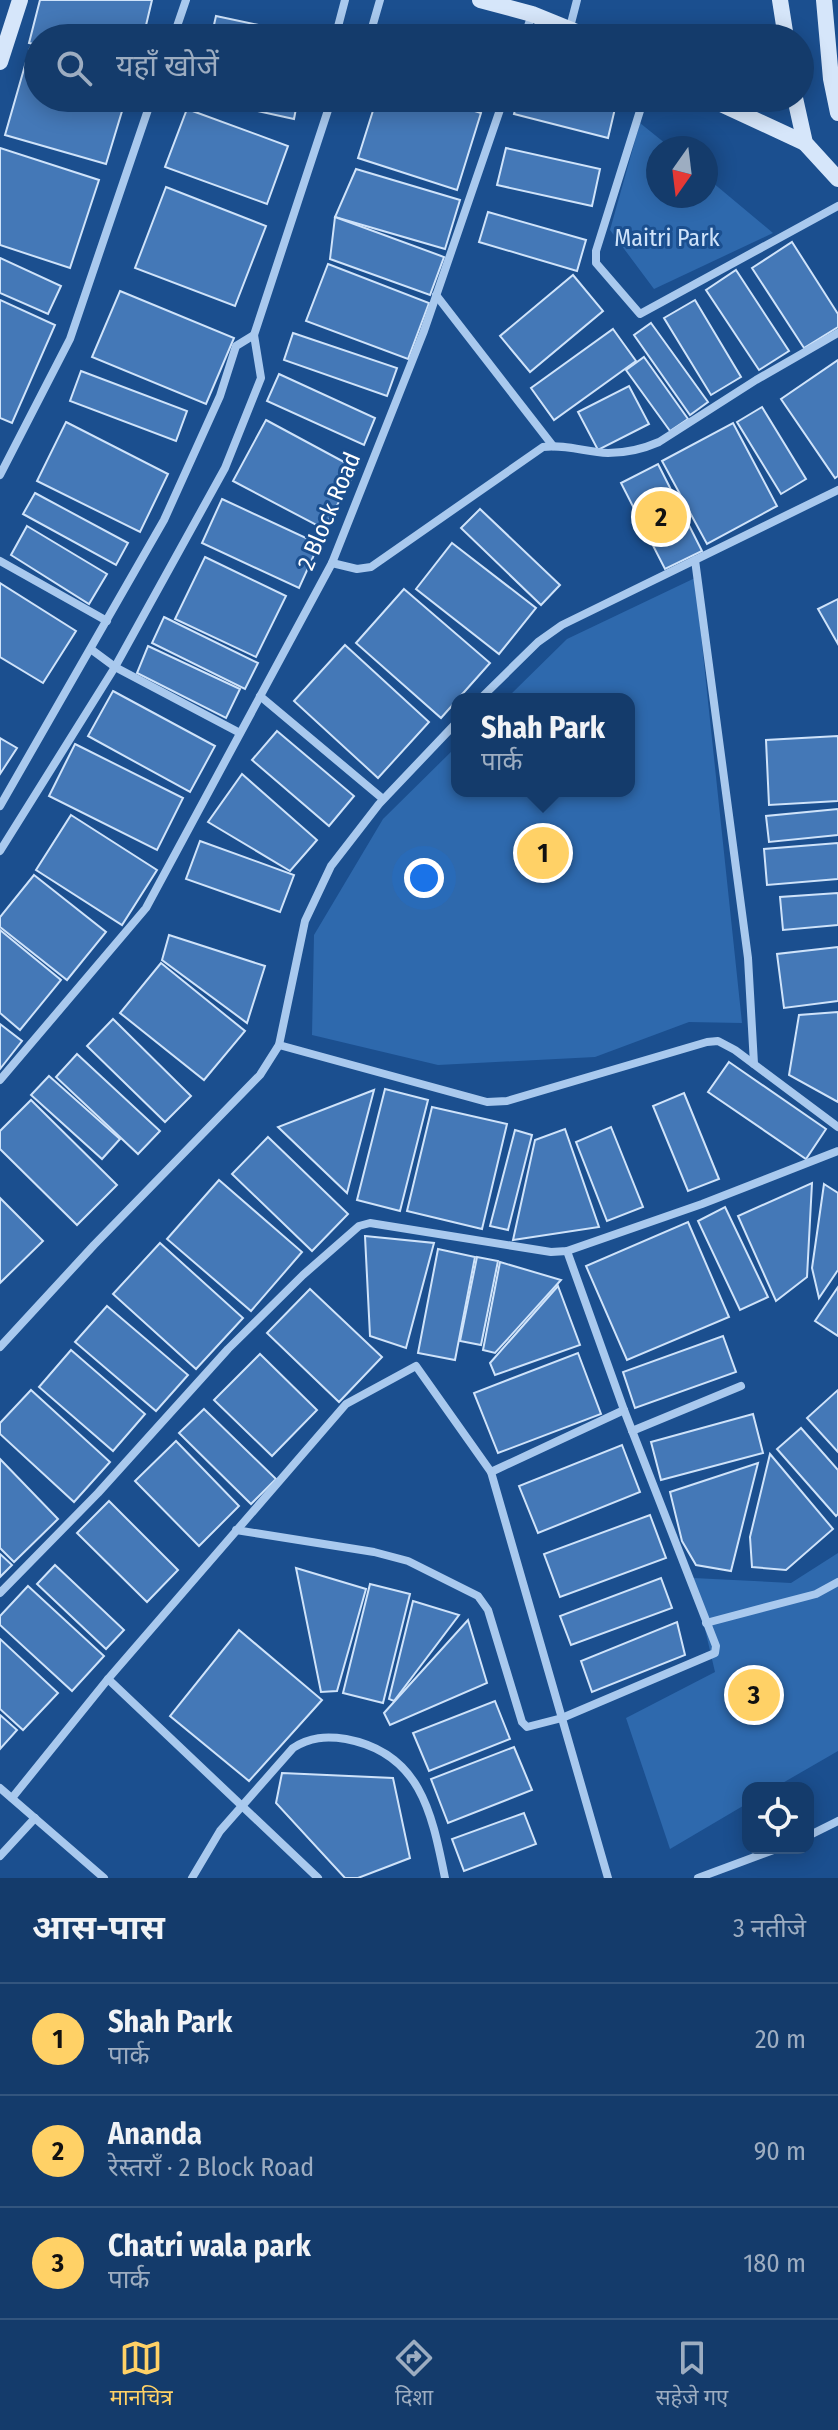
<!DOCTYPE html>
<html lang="hi">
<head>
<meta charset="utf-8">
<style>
	body { margin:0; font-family:"Fira Sans Condensed","Noto Sans Devanagari",sans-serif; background:#214673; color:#f1f3f6 }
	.controls { position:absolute; right:24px; bottom:24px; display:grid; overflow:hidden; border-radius:16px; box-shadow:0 4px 20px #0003 }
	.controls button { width:72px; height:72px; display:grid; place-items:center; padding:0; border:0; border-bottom:2px solid #33557e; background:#143b6b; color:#f1f3f6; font:40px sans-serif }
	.compass { position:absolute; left:646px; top:136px; width:72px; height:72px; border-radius:50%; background:#143b6b; box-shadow:0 4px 20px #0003; rotate:194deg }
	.you { position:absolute; left:424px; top:878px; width:28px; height:28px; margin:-20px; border:6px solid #fff; border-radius:50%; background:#1a73e8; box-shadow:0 0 0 12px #1a73e833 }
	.badge { display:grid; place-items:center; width:52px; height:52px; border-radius:50%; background:#ffd166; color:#111; font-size:26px; font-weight:700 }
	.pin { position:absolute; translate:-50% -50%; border:4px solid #fff; box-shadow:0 2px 8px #0006 }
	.popup { position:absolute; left:451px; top:693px; width:184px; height:104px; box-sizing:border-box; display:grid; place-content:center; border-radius:16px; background:#143b6b; filter:drop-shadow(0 2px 6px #0005); font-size:26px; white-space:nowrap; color:#9dadc1 }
	.popup b { font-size:30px; color:#f1f3f6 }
	.popup::after { content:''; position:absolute; left:50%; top:100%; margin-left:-16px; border:16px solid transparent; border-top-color:#143b6b }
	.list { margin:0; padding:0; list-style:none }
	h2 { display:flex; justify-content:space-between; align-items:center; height:104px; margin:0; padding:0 32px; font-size:34px }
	h2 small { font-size:26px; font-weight:400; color:#9dadc1 }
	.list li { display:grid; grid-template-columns:52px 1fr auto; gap:24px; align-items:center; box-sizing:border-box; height:112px; padding:0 32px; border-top:2px solid #33557e }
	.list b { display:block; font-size:30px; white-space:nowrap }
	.list p { margin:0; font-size:26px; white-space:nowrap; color:#9dadc1 }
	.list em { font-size:26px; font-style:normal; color:#9dadc1 }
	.icon { flex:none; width:44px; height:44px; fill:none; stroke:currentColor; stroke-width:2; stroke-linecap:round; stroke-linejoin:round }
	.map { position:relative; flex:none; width:838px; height:1878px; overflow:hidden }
	.search { position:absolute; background:#143b6b; box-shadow:0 4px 20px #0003; left:24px; right:24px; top:24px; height:88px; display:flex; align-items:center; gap:20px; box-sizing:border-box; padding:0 28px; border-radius:44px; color:#9dadc1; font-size:30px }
	.sheet { height:440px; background:#143b6b }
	nav { display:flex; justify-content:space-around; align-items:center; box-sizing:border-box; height:112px; border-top:2px solid #33557e; background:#143b6b; font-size:22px; color:#9dadc1 }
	nav a { display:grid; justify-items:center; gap:4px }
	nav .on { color:#ffd166 }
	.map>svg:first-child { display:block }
	.green { fill:#2e69ad }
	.building { fill:#4478b7; stroke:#cfe3fa; stroke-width:2 }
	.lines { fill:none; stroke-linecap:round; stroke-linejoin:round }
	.street { stroke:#a9c9ee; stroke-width:8 }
	.secondary { stroke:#d6e6fa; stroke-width:16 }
	.labels { text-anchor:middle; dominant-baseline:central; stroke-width:6; stroke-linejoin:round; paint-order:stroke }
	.park-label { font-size:24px; fill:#cfe3fa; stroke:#1b4f8f }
	.street-label { font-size:24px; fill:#fff; stroke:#1b4f8f }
</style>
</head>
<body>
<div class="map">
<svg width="838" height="1878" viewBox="0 0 838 1878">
	<rect width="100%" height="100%" fill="#1b4f8f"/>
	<g class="green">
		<path d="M 640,123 L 671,148 L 658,148 L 658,196 L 706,196 L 706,177 L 773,233 L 654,289 L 610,230 Z"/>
		<path d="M 695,578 L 742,1023 L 689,1022 L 595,1057 L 438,1065 L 312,1035 L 314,935 L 383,819 L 457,746 L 457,791 L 629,791 L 629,699 L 506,699 L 567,639 Z"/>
		<path d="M 838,1553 L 838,1751 L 774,1788 L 748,1788 L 748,1803 L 670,1849 L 626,1718 L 715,1672 L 693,1578 L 791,1583 Z"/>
	</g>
	<g class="building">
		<path d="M 40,0 L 152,0 L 143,38 L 38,38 L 38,45 L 29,43 Z"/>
		<path d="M 216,16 L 311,36 L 311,38 L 211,38 Z"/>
		<path d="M 30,48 L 38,50 L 38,98 L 126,98 L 106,164 L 5,135 Z"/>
		<path d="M 198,98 L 298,98 L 294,119 Z"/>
		<path d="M 377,98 L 434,98 L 481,113 L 457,190 L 358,158 Z"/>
		<path d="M 518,98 L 609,98 L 617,100 L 608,138 L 514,114 Z"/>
		<path d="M 187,109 L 288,146 L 267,204 L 165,167 Z"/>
		<path d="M 0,148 L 99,180 L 70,268 L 0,245 Z"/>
		<path d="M 506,148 L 600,169 L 592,206 L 497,185 Z"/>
		<path d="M 356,169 L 460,200 L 445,249 L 335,217 Z"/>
		<path d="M 166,187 L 266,226 L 235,306 L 135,268 Z"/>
		<path d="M 488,212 L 586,240 L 577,271 L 479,242 Z"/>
		<path d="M 335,217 L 444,257 L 430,295 L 330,259 Z"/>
		<path d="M 792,242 L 838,314 L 838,327 L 804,348 L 752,268 Z"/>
		<path d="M 0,258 L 61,286 L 48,314 L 0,293 Z"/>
		<path d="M 328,264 L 429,303 L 408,359 L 306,321 Z"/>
		<path d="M 736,270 L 789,351 L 759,370 L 706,290 Z"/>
		<path d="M 573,275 L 603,311 L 530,372 L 500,336 Z"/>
		<path d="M 120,291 L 234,338 L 206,404 L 92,357 Z"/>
		<path d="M 0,300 L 55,325 L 12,423 L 0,418 Z"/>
		<path d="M 695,300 L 741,377 L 711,395 L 664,318 Z"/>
		<path d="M 651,323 L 708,402 L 690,415 L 634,335 Z"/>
		<path d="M 613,329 L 636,361 L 554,420 L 531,388 Z"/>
		<path d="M 293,333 L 397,368 L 387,396 L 284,360 Z"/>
		<path d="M 644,357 L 688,419 L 670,431 L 626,370 Z"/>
		<path d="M 838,360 L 838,476 L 835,478 L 781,399 Z"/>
		<path d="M 81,371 L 187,411 L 176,441 L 70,401 Z"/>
		<path d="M 279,374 L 375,418 L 364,445 L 267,401 Z"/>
		<path d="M 629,386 L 649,424 L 598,450 L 578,412 Z"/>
		<path d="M 762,407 L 806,479 L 781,494 L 737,422 Z"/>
		<path d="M 266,420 L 357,469 L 324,529 L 233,481 Z"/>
		<path d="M 66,422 L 168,474 L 140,532 L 37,481 Z"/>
		<path d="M 733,423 L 777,506 L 707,544 L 662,461 Z"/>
		<path d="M 658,464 L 702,551 L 665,569 L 621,483 Z"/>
		<path d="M 35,493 L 128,543 L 116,565 L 23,514 Z"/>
		<path d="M 222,499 L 319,544 L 299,588 L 202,543 Z"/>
		<path d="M 480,509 L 560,585 L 541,605 L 461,528 Z"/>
		<path d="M 27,526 L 107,574 L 89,604 L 11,555 Z"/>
		<path d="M 452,543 L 536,608 L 499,654 L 416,589 Z"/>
		<path d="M 205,557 L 286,596 L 256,657 L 175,619 Z"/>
		<path d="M 0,583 L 76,631 L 43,683 L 0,657 Z"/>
		<path d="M 404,589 L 490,663 L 441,718 L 356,643 Z"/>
		<path d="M 838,599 L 838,644 L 818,609 Z"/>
		<path d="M 164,617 L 258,663 L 245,689 L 152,643 Z"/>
		<path d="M 345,645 L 429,722 L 378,778 L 294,701 Z"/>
		<path d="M 148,646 L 240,689 L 226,718 L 137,673 Z"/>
		<path d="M 113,691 L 215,746 L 190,792 L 88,736 Z"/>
		<path d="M 277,731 L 354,796 L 329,826 L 252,760 Z"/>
		<path d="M 838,736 L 838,801 L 769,805 L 766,740 Z"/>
		<path d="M 0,738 L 17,748 L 0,774 Z"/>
		<path d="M 75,744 L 183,798 L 157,850 L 49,796 Z"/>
		<path d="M 242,774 L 317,840 L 290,871 L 208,822 Z"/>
		<path d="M 838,809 L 838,835 L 769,842 L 766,816 Z"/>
		<path d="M 71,815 L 157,870 L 122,925 L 36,870 Z"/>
		<path d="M 200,841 L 294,875 L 280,912 L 186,879 Z"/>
		<path d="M 838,843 L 838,879 L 767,885 L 764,849 Z"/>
		<path d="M 34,875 L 106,932 L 67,980 L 0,927 L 0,917 Z"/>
		<path d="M 838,893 L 838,925 L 783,930 L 780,897 Z"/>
		<path d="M 0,930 L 61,980 L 20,1030 L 0,1013 Z"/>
		<path d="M 169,935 L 265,966 L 247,1023 L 162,960 Z"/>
		<path d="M 838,947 L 838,1001 L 784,1008 L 777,954 Z"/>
		<path d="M 161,963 L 245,1031 L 204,1080 L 120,1013 Z"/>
		<path d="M 838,1012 L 838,1102 L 789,1075 L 799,1015 Z"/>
		<path d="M 113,1019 L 191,1096 L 165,1122 L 87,1046 Z"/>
		<path d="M 0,1024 L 22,1041 L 0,1069 Z"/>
		<path d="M 77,1054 L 160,1131 L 138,1154 L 56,1077 Z"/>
		<path d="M 729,1062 L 826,1129 L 806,1159 L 708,1092 Z"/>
		<path d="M 49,1076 L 120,1139 L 102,1159 L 31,1095 Z"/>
		<path d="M 385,1089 L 428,1100 L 400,1211 L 357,1200 Z"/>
		<path d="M 374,1090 L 347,1193 L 278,1127 Z"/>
		<path d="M 684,1093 L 719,1179 L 688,1191 L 653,1106 Z"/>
		<path d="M 31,1100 L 117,1185 L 77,1225 L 0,1149 L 0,1131 Z"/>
		<path d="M 432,1107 L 507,1124 L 482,1229 L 407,1211 Z"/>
		<path d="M 611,1127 L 643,1207 L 607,1221 L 576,1142 Z"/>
		<path d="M 565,1129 L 599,1227 L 513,1240 L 535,1140 Z"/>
		<path d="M 515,1130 L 532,1135 L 508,1230 L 490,1226 Z"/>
		<path d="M 268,1137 L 348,1214 L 312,1251 L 232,1174 Z"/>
		<path d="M 219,1180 L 302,1252 L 251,1311 L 167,1239 Z"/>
		<path d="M 812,1183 L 807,1277 L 776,1301 L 738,1216 Z"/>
		<path d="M 824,1184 L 838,1193 L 838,1270 L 819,1298 L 812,1268 Z"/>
		<path d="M 0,1198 L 43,1241 L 0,1283 Z"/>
		<path d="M 725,1207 L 768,1297 L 740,1310 L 698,1221 Z"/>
		<path d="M 688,1222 L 729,1317 L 627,1360 L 586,1266 Z"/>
		<path d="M 365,1236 L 434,1243 L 406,1348 L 370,1336 Z"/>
		<path d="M 160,1243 L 243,1318 L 196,1369 L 113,1294 Z"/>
		<path d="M 438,1249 L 475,1257 L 455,1360 L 418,1353 Z"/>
		<path d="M 477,1257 L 498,1261 L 481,1345 L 460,1341 Z"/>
		<path d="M 500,1262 L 561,1280 L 495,1353 L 483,1350 Z"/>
		<path d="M 558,1286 L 580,1345 L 495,1375 L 490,1363 Z"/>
		<path d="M 838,1287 L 838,1336 L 815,1321 Z"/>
		<path d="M 310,1289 L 382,1357 L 339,1402 L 267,1333 Z"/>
		<path d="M 107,1306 L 188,1375 L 156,1411 L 75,1342 Z"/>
		<path d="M 723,1336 L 736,1372 L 635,1408 L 623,1372 Z"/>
		<path d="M 71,1350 L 145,1414 L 113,1451 L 39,1387 Z"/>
		<path d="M 578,1353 L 601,1414 L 498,1453 L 474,1393 Z"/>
		<path d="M 260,1354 L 317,1410 L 272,1456 L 214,1400 Z"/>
		<path d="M 31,1390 L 110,1462 L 74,1502 L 0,1434 L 0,1423 Z"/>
		<path d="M 838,1390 L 838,1452 L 807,1418 Z"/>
		<path d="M 204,1409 L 276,1479 L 251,1504 L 179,1433 Z"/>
		<path d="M 753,1414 L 763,1453 L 661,1480 L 651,1442 Z"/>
		<path d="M 801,1428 L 838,1470 L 838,1514 L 836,1516 L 777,1449 Z"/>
		<path d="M 176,1441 L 239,1506 L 199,1546 L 135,1481 Z"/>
		<path d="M 622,1445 L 640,1492 L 538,1533 L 519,1486 Z"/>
		<path d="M 770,1454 L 833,1529 L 786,1570 L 752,1567 L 750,1537 Z"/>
		<path d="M 0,1459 L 58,1519 L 14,1562 L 0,1548 Z"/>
		<path d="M 758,1463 L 731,1571 L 696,1565 L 682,1541 L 670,1492 Z"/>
		<path d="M 109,1501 L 178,1570 L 147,1602 L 77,1533 Z"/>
		<path d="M 650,1515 L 666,1558 L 560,1597 L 544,1554 Z"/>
		<path d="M 0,1554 L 12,1565 L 0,1577 Z"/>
		<path d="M 55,1565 L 124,1630 L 106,1649 L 37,1584 Z"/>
		<path d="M 296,1568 L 366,1589 L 337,1691 L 321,1692 Z"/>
		<path d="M 661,1578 L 672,1608 L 571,1645 L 560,1616 Z"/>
		<path d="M 370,1584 L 410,1594 L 383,1703 L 343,1693 Z"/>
		<path d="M 28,1586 L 104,1656 L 72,1691 L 0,1625 L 0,1616 Z"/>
		<path d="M 413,1601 L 459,1615 L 394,1701 L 389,1699 Z"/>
		<path d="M 468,1620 L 487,1683 L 390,1725 L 384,1713 Z"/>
		<path d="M 677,1622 L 685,1655 L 592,1692 L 581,1661 Z"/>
		<path d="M 239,1630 L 322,1700 L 249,1781 L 170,1716 Z"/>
		<path d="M 0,1639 L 58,1693 L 23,1730 L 0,1709 Z"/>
		<path d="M 495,1701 L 510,1739 L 429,1771 L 413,1733 Z"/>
		<path d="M 0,1715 L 17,1730 L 0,1749 Z"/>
		<path d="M 514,1747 L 532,1790 L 448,1823 L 431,1779 Z"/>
		<path d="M 282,1773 L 393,1778 L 410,1858 L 358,1878 L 345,1878 L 276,1803 Z"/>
		<path d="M 524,1813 L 536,1844 L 464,1871 L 452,1839 Z"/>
	</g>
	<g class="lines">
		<g class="street">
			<path d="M 570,27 L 577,0"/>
			<path d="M 173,38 L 186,0"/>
			<path d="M 335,38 L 345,0"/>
			<path d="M 369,38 L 380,0"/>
			<path d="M 524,38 L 532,14"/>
			<path d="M 644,98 L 596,251 L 596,263 L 640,314 L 838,206"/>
			<path d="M 436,295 L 553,446"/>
			<path d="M 0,475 L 70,339 L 152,98"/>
			<path d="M 695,560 L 748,958 L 754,1064"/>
			<path d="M 0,561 L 107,621"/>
			<path d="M 332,563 L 357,569 L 371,567 L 543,447 C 565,444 586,452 608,453 C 625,453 643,449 659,442 L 756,380 L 838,333"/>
			<path d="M 92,650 L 115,667 L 240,733"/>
			<path d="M 260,696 L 383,799"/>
			<path d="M 480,699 L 538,642 L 562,625 L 838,490"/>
			<path d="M 0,806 L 164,520 L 220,396 L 236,346 L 254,335 L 332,98"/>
			<path d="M 0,851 L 115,667 L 225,468 L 261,378 L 254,335"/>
			<path d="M 279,1045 L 487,1102 L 507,1101 L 707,1042 L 718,1041 L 735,1050 L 838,1127"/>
			<path d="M 0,1080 L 146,908 L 332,563 L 424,331 L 504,98"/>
			<path d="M 0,1347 L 94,1245 L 260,1075 L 279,1045 L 305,921 L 331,866 L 379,804 L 457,722"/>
			<path d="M 632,1431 L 741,1386"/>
			<path d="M 491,1472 L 624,1410"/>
			<path d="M 236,1530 L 374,1552 L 408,1561 L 478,1596 L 488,1610 L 522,1722 L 527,1727 L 562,1718 L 715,1653 L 716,1646 L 624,1410 L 567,1251"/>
			<path d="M 0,1593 L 98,1493 L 228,1349 L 303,1275 L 359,1226 L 370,1223 L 551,1252 L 567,1251 L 702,1204 L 838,1151"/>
			<path d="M 706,1623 L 816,1594 L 838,1582"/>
			<path d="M 108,1679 L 318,1878"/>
			<path d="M 0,1788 L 104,1878"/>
			<path d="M 12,1798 L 108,1679 L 346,1404 L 416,1366 L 491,1472 L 608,1878"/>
			<path d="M 808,1836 L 838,1821"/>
			<path d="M 0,1856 L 35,1818"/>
			<path d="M 192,1878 L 220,1831 L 293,1748 C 310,1737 326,1736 346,1739 C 421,1753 432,1814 445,1878"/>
			<path d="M 698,1878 L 779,1848"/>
		</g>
		<g class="secondary">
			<path d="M 480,0 L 532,14 L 591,38"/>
			<path d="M 780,0 L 786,38"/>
			<path d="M 824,0 L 831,79 L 838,113"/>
			<path d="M 0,62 L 20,0"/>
			<path d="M 708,98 L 805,143"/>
			<path d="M 795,98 L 805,143 L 838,179"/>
		</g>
	</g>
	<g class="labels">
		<g class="park-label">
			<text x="667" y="238">Maitri Park</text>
		</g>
		<g class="street-label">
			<text transform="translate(329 511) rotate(-67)">2 Block Road</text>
		</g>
	</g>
</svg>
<div class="controls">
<button><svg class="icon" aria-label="locate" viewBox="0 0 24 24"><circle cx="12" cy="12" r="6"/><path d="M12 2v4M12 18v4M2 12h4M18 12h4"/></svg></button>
</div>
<svg class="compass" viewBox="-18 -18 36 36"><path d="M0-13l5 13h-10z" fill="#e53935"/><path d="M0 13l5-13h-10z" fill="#9dadc1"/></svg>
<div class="you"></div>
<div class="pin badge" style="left:543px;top:853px">1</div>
<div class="popup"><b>Shah Park</b>पार्क</div>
<div class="pin badge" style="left:661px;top:517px">2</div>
<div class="pin badge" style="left:754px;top:1695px">3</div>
<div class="search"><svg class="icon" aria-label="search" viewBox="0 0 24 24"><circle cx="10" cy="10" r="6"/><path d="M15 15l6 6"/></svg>यहाँ खोजें</div>
</div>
<section class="sheet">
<h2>आस-पास<small>3 नतीजे</small></h2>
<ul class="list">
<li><span class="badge">1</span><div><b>Shah Park</b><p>पार्क</p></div><em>20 m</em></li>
<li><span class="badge">2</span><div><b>Ananda</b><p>रेस्तराँ · 2 Block Road</p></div><em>90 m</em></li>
<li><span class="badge">3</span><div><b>Chatri wala park</b><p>पार्क</p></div><em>180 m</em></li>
</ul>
</section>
<nav>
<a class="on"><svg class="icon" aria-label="map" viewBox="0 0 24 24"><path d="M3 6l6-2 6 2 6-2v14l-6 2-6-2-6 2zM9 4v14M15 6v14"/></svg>मानचित्र</a>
<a><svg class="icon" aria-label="directions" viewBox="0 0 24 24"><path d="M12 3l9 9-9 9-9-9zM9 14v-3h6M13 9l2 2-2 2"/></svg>दिशा</a>
<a><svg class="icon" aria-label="saved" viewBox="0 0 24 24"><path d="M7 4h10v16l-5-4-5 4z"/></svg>सहेजे गए</a>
</nav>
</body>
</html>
